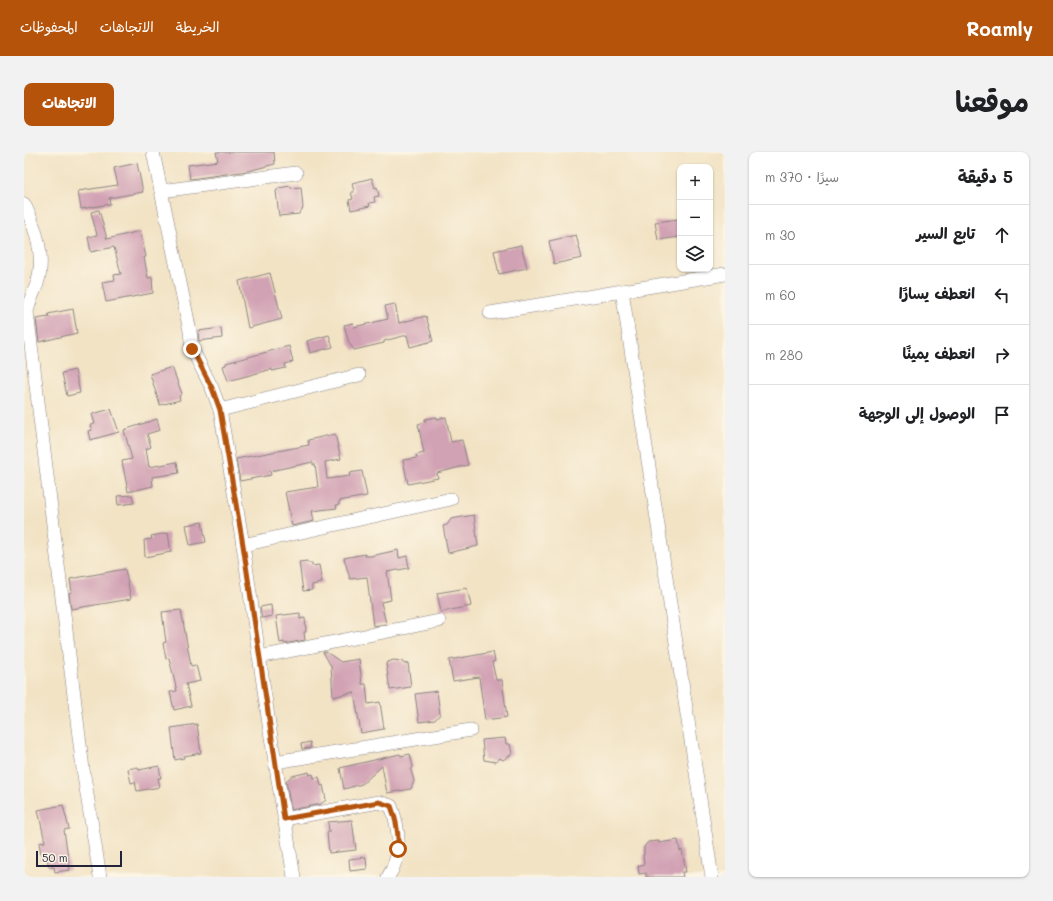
<!DOCTYPE html>
<html lang="ar">
<head>
<meta charset="utf-8">
<style>
	body { margin:0; font-family:Mali,"Playpen Sans Arabic",sans-serif; background:#f2f2f2; color:#202124; direction:rtl }
	.controls { position:absolute; right:12px; top:12px; display:grid; overflow:hidden; border-radius:8px; box-shadow:0 1px 3px #0004 }
	.controls button { width:36px; height:36px; display:grid; place-items:center; padding:0; border:0; border-bottom:1px solid #e0e0e0; background:#fff; color:#202124; font:20px sans-serif }
	.scale { position:absolute; left:12px; bottom:10px; width:86px; box-sizing:border-box; padding-left:4px; border:2px solid #22223b; border-top:0; font-size:11px; line-height:14px; white-space:nowrap; color:#22223b; -webkit-text-stroke:3px #fcf5e5; paint-order:stroke }
	.stop { position:absolute; width:12px; height:12px; margin:-9px; border:3px solid #b45309; border-radius:50%; background:#fff }
	.stop.end { background:#b45309; border-color:#fff; box-shadow:0 1px 4px #0008 }
	.list { margin:0; padding:0; list-style:none }
	h2 { display:flex; justify-content:space-between; align-items:center; height:52px; margin:0; padding:0 16px; font-size:17px }
	h2 small { font-size:13px; font-weight:400; color:#757577 }
	.list li { display:grid; grid-template-columns:26px 1fr auto; gap:12px; align-items:center; box-sizing:border-box; height:60px; padding:0 16px; border-top:1px solid #e0e0e0 }
	.list b { display:block; font-size:15px; white-space:nowrap }
	.list em { font-size:13px; font-style:normal; color:#757577 }
	.icon { flex:none; width:22px; height:22px; fill:none; stroke:currentColor; stroke-width:2; stroke-linecap:round; stroke-linejoin:round }
	.map { position:relative; flex:none; width:701px; height:725px; overflow:hidden; direction:ltr; border-radius:8px }
	header { display:flex; align-items:center; gap:24px; box-sizing:border-box; height:56px; padding:0 20px; background:#b45309; color:#fff }
	header strong { font-size:19px }
	nav { display:flex; gap:22px; margin-inline-start:auto; font-size:14px }
	.intro { display:flex; align-items:center; justify-content:space-between; box-sizing:border-box; height:96px; padding:0 24px }
	h1 { margin:0; font-size:28px }
	.button { padding:10px 18px; border-radius:8px; background:#b45309; color:#fff; font-size:14px; font-weight:700 }
	main { display:flex; gap:24px; padding:0 24px }
	aside { flex:1; background:#fff; border-radius:8px; box-shadow:0 1px 3px #0004 }
	.map>svg:first-child { display:block }
	.building { fill:#d1a1b4 }
	.lines { fill:none; stroke-linecap:round; stroke-linejoin:round }
	.minor-casing { stroke:#8a8280; stroke-width:14 }
	.minor { stroke:#fff; stroke-width:13 }
	.route { stroke:#b45309; stroke-width:5 }
</style>
</head>
<body>
<header>
<strong>Roamly</strong>
<nav><a>الخريطة</a><a>الاتجاهات</a><a>المحفوظات</a></nav>
</header>
<div class="intro"><h1>موقعنا</h1><a class="button">الاتجاهات</a></div>
<main>
<aside>
<h2>5 دقيقة<small>سيرًا · 370 m</small></h2>
<ul class="list">
<li><svg class="icon" aria-label="ahead" viewBox="0 0 24 24"><path d="M12 20V5M6 11l6-6 6 6"/></svg><div><b>تابع السير</b></div><em>30 m</em></li>
<li><svg class="icon" aria-label="left" viewBox="0 0 24 24"><path d="M17 20v-9H6M10 6l-5 5 5 5"/></svg><div><b>انعطف يسارًا</b></div><em>60 m</em></li>
<li><svg class="icon" aria-label="right" viewBox="0 0 24 24"><path d="M7 20v-9h11M14 6l5 5-5 5"/></svg><div><b>انعطف يمينًا</b></div><em>280 m</em></li>
<li><svg class="icon" aria-label="arrive" viewBox="0 0 24 24"><path d="M6 21V4h12l-3 4 3 4H6"/></svg><div><b>الوصول إلى الوجهة</b></div></li>
</ul>
</aside>
<div class="map">
<svg width="701" height="725" viewBox="0 0 701 725">
	<rect width="100%" height="100%" fill="#fcf5e5"/>
	<filter id="ink" filterUnits="userSpaceOnUse"><feTurbulence type="fractalNoise" baseFrequency=".025" numOctaves="2"/><feDisplacementMap in="SourceGraphic" scale="8" xChannelSelector="R" yChannelSelector="G"/><feConvolveMatrix kernelMatrix="1 2 1 2 8 2 1 2 1" color-interpolation-filters="sRGB"/></filter>
	<filter id="wash" filterUnits="userSpaceOnUse"><feTurbulence type="fractalNoise" baseFrequency=".012" numOctaves="4" result="noise"/><feDisplacementMap in="SourceGraphic" scale="16" xChannelSelector="R" yChannelSelector="G"/><feGaussianBlur stdDeviation="0.9" result="paint"/><feColorMatrix in="noise" values="0 0 0 0 0 0 0 0 0 0 0 0 0 0 0 0 0 1.4 0 .05"/><feComposite in="paint" operator="in"/></filter>
	<g filter="url(#wash)">
		<rect width="100%" height="100%" fill="#f2e3c5"/>
		<g id="blocks">
			<g class="building">
				<path d="M 192,0 L 250,0 L 251,12 L 224,19 L 166,27 L 164,13 L 194,9 Z"/>
				<path d="M 113,11 L 119,40 L 85,46 L 86,52 L 57,57 L 54,39 L 94,33 L 90,16 Z"/>
				<path d="M 348,26 L 351,36 L 353,35 L 355,44 L 350,45 L 351,50 L 345,51 L 346,54 L 327,58 L 325,48 L 329,47 L 327,40 L 330,40 L 328,31 Z"/>
				<path d="M 266,34 L 267,36 L 277,35 L 279,56 L 275,62 L 255,64 L 252,39 L 255,36 Z"/>
				<path d="M 75,58 L 83,87 L 116,79 L 122,105 L 120,105 L 124,126 L 128,125 L 129,141 L 82,150 L 78,130 L 91,128 L 90,123 L 97,122 L 90,95 L 67,100 L 64,85 L 73,83 L 67,60 Z"/>
				<path d="M 655,67 L 656,85 L 634,88 L 631,70 Z"/>
				<path d="M 552,83 L 558,106 L 530,112 L 525,89 Z"/>
				<path d="M 497,93 L 503,116 L 475,122 L 470,99 Z"/>
				<path d="M 246,121 L 258,167 L 224,176 L 215,129 Z"/>
				<path d="M 371,152 L 375,171 L 402,164 L 409,189 L 386,195 L 383,183 L 360,189 L 360,191 L 330,198 L 325,191 L 320,173 L 329,171 L 330,175 L 364,167 L 361,154 Z"/>
				<path d="M 49,157 L 53,181 L 15,190 L 12,167 L 25,165 L 24,162 Z"/>
				<path d="M 197,176 L 198,186 L 175,189 L 174,179 Z"/>
				<path d="M 305,183 L 309,195 L 286,201 L 283,189 Z"/>
				<path d="M 265,194 L 269,210 L 261,212 L 262,216 L 248,219 L 248,217 L 204,229 L 199,214 L 202,213 L 202,211 Z"/>
				<path d="M 148,215 L 158,242 L 155,244 L 156,248 L 136,253 L 126,222 Z"/>
				<path d="M 51,218 L 56,241 L 43,244 L 38,221 Z"/>
				<path d="M 87,257 L 95,280 L 66,288 L 64,279 L 68,278 L 66,273 L 71,272 L 68,262 Z"/>
				<path d="M 413,265 L 413,267 L 422,265 L 427,290 L 438,288 L 444,313 L 413,321 L 414,326 L 384,332 L 379,308 L 393,306 L 392,303 L 400,301 L 394,272 L 401,270 L 401,267 Z"/>
				<path d="M 133,267 L 136,278 L 123,282 L 127,295 L 122,297 L 125,315 L 153,310 L 155,321 L 128,325 L 129,334 L 104,340 L 98,309 L 108,307 L 100,278 Z"/>
				<path d="M 311,282 L 317,307 L 301,310 L 303,327 L 326,324 L 325,321 L 338,319 L 343,344 L 315,349 L 315,353 L 312,353 L 313,356 L 288,359 L 290,369 L 268,374 L 261,340 L 294,335 L 291,312 L 289,313 L 289,310 L 246,319 L 247,323 L 216,329 L 212,307 L 285,293 L 284,288 Z"/>
				<path d="M 108,343 L 110,351 L 94,353 L 93,344 Z"/>
				<path d="M 450,363 L 454,394 L 424,401 L 419,374 L 423,373 L 427,367 Z"/>
				<path d="M 178,370 L 182,390 L 166,393 L 162,373 Z"/>
				<path d="M 144,381 L 147,400 L 121,405 L 120,388 L 128,387 L 127,384 Z"/>
				<path d="M 374,398 L 375,406 L 383,404 L 385,416 L 363,420 L 367,448 L 357,450 L 362,472 L 349,474 L 343,425 L 326,427 L 320,406 L 341,402 L 341,404 L 347,404 Z"/>
				<path d="M 283,409 L 284,411 L 288,411 L 288,414 L 295,413 L 298,431 L 288,433 L 288,438 L 279,439 L 275,410 Z"/>
				<path d="M 101,417 L 107,447 L 47,457 L 45,441 L 48,440 L 46,427 Z"/>
				<path d="M 443,436 L 447,454 L 417,460 L 413,441 Z"/>
				<path d="M 247,453 L 248,464 L 238,466 L 236,455 Z"/>
				<path d="M 157,458 L 167,514 L 172,513 L 176,529 L 162,532 L 167,554 L 150,558 L 146,540 L 153,539 L 145,506 L 142,507 L 139,491 L 142,490 L 138,460 Z"/>
				<path d="M 276,461 L 276,467 L 281,466 L 282,480 L 280,480 L 281,488 L 260,492 L 260,490 L 256,491 L 252,464 Z"/>
				<path d="M 299,500 L 302,500 L 317,510 L 335,507 L 338,532 L 342,532 L 344,552 L 356,550 L 360,577 L 337,581 L 330,540 L 309,545 L 307,514 Z"/>
				<path d="M 469,500 L 471,509 L 468,510 L 472,528 L 478,528 L 483,565 L 461,568 L 455,525 L 429,529 L 425,508 Z"/>
				<path d="M 369,508 L 378,509 L 380,512 L 384,511 L 387,535 L 366,538 L 362,511 Z"/>
				<path d="M 413,539 L 416,562 L 411,568 L 395,570 L 391,542 Z"/>
				<path d="M 173,572 L 177,601 L 160,604 L 160,606 L 151,608 L 147,576 Z"/>
				<path d="M 481,586 L 482,592 L 486,592 L 488,602 L 479,608 L 476,606 L 472,610 L 460,608 L 458,588 Z"/>
				<path d="M 286,590 L 287,596 L 278,597 L 277,592 Z"/>
				<path d="M 376,602 L 377,604 L 386,602 L 389,615 L 387,618 L 390,629 L 387,637 L 363,641 L 358,614 L 338,632 L 320,637 L 316,616 Z"/>
				<path d="M 135,614 L 137,626 L 134,626 L 136,635 L 113,639 L 111,630 L 107,631 L 104,617 L 114,615 L 115,618 Z"/>
				<path d="M 285,620 L 286,623 L 289,622 L 290,626 L 295,625 L 297,634 L 299,633 L 302,648 L 297,652 L 267,658 L 262,629 L 268,624 Z"/>
				<path d="M 39,653 L 45,677 L 40,678 L 46,718 L 31,720 L 30,715 L 25,715 L 23,707 L 18,707 L 15,691 L 21,690 L 14,658 Z"/>
				<path d="M 328,668 L 332,698 L 305,701 L 303,680 L 305,680 L 304,670 Z"/>
				<path d="M 654,688 L 656,699 L 658,698 L 662,720 L 658,720 L 659,725 L 622,725 L 622,721 L 615,722 L 614,714 L 620,712 L 619,703 L 620,703 L 620,695 L 624,690 L 635,689 L 635,691 Z"/>
				<path d="M 342,705 L 343,717 L 326,719 L 325,707 Z"/>
			</g>
		</g>
	</g>
	<g filter="url(#ink)">
		<use href="#blocks" fill-opacity="0" stroke="#8a8280" stroke-width="1"/>
		<g class="lines">
			<defs>
				<g id="minor">
					<path d="M 129,0 L 166,179 L 168,197 L 188,236 L 196,258 L 219,393 L 246,579 L 270,725"/>
					<path d="M 137,39 L 272,21"/>
					<path d="M 0,52 C 12,76 22,105 13,132 C 9,142 5,150 3,160 L 59,617 L 76,725"/>
					<path d="M 598,139 L 688,725"/>
					<path d="M 466,161 L 701,122"/>
					<path d="M 196,258 L 335,223"/>
					<path d="M 219,393 L 427,347"/>
					<path d="M 235,505 L 415,469"/>
					<path d="M 251,610 L 447,578"/>
					<path d="M 260,667 L 355,650 L 367,654 C 376,677 378,704 364,725"/>
				</g>
			</defs>
			<use href="#minor" class="minor-casing"/>
			<use href="#minor" class="minor"/>
		</g>
	</g>
	<g class="lines" filter="url(#ink)">
		<path class="route" d="M 168,197 L 188,236 L 196,258 L 219,393 L 260,667 L 355,650 L 367,654 C 372,667 375,682 374,697"/>
	</g>
</svg>
<div class="controls">
<button>+</button>
<button>−</button>
<button><svg class="icon" aria-label="layers" viewBox="0 0 24 24"><path d="M12 4l9 5-9 5-9-5zM3 14l9 5 9-5"/></svg></button>
</div>
<div class="scale">50 m</div>
<div class="stop" style="left:374px;top:697px"></div>
<div class="stop end" style="left:168px;top:197px"></div>
</div>
</main>
</body>
</html>
